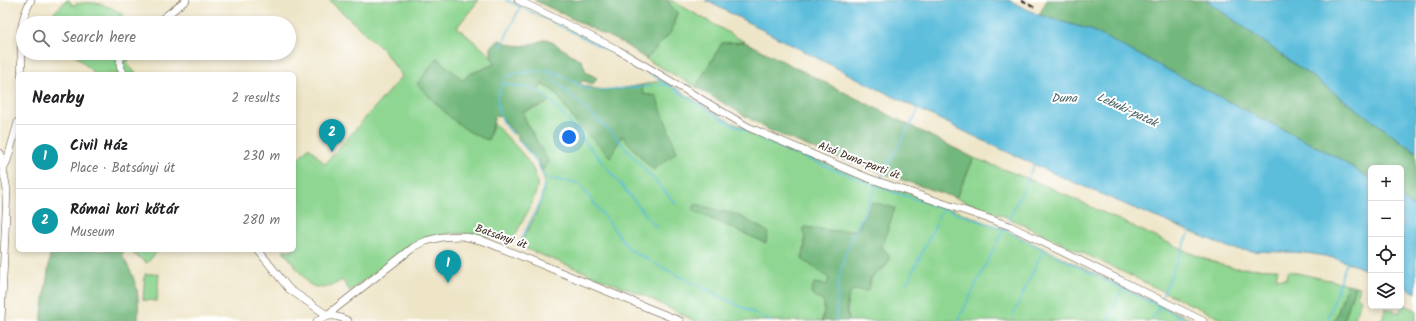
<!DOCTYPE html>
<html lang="en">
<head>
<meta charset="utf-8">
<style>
	body { margin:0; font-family:Kalam,sans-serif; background:#f6f6f6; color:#202124 }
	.controls { position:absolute; right:12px; bottom:12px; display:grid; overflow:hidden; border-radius:6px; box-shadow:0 2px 6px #0003 }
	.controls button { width:36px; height:36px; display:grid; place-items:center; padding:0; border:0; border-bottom:1px solid #e0e0e0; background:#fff; color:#202124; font:20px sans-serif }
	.you { position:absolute; left:569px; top:137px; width:14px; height:14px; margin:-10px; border:3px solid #fff; border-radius:50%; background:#1a73e8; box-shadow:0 0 0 6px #1a73e833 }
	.badge { display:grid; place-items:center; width:26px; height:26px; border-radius:50%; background:#1a73e8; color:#fff; font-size:13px; font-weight:700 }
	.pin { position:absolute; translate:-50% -33px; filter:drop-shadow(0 1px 2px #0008) }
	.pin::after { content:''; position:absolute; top:21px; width:14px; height:12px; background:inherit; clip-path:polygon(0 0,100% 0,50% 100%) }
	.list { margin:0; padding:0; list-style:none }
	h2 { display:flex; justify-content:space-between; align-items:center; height:52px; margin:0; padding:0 16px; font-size:17px }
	h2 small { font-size:13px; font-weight:400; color:#757577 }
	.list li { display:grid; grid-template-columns:26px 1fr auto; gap:12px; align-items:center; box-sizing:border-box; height:64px; padding:0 16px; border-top:1px solid #e0e0e0 }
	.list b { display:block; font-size:15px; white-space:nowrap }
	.list p { margin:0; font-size:13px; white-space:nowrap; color:#757577 }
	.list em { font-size:13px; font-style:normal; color:#757577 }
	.icon { flex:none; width:22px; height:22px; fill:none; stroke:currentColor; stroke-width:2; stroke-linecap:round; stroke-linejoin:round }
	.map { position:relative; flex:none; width:1416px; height:321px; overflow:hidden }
	.search { position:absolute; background:#fff; box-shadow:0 2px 6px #0003; left:16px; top:16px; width:280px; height:44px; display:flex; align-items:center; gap:10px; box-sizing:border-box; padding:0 14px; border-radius:22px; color:#757577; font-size:15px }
	.panel { position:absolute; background:#fff; box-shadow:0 2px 6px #0003; left:16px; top:72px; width:280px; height:180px; border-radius:6px }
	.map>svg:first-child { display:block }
	.green { fill:#8ed691; stroke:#648058 }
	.forest { fill:#72b77b; stroke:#56704c }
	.water { fill:#5dbedc; stroke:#4c747d }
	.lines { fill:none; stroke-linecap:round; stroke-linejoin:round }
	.stream { stroke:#5dbedc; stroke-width:1.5 }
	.minor-casing { stroke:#564637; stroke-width:8 }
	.minor { stroke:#fff; stroke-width:7 }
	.rail { stroke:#3b2a1e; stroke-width:1.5; stroke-dasharray:6 3; stroke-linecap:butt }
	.labels { text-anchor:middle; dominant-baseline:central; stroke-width:4; stroke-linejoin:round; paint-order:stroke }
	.street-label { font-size:11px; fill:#3b2a1e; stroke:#fff }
	.water-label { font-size:12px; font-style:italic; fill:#475e60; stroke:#fff }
</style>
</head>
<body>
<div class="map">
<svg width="1416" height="321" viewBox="0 0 1416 321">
	<rect width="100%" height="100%" fill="#fff"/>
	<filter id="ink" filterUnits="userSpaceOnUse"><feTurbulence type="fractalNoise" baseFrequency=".025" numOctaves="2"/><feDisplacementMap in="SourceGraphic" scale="8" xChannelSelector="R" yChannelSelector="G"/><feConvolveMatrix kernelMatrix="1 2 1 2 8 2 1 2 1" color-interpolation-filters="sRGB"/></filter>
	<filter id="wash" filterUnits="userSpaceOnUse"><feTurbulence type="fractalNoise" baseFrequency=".012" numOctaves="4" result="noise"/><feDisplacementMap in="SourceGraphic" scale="16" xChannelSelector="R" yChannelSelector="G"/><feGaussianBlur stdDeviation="0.9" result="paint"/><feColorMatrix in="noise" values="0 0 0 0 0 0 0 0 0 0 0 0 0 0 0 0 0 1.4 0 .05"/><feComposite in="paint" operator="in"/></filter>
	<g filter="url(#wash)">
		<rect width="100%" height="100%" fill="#eee5c7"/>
		<g class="green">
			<path d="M 67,0 L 69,0 L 72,5 C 93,0 104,3 122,14 L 124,23 L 43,23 Z"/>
			<path d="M 329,0 L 479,0 L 457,27 L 491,56 L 495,64 L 470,74 L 463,80 L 488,140 L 494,123 C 507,138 540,166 537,187 C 535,201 518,229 511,243 L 499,238 L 455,233 L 428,238 L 403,251 L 350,291 L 342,280 C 331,287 321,291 309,284 L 283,250 L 294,250 L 294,163 L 309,147 L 325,164 L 402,76 L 382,49 Z"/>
			<path d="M 667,0 L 671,0 L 745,42 L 722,43 L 696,87 L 646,59 L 671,32 L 677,13 Z"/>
			<path d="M 73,53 L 135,53 L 128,60 L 127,64 L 137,74 L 95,74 Z"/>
			<path d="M 663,80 L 725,119 L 814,159 L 933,201 L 1007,231 L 1194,321 L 849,321 C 847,313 844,295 854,290 C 858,288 865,288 870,286 L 871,278 L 886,266 L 882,247 L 894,208 L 858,230 L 834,231 L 804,227 L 805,247 L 802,259 L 829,278 L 822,321 L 695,321 L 643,295 L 519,246 C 531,223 550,196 542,170 L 549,163 L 527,124 L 523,112 L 546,104 L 549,100 L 538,92 L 541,84 L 555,92 L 576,123 L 610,156 L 622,135 L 656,96 L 643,94 L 642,85 Z"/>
			<path d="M 974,158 L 1042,184 L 1190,253 L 1222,265 L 1234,268 L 1278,269 L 1276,278 L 1286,279 L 1288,271 L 1347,284 L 1335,321 L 1226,321 L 1009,218 L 956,198 Z"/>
			<path d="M 134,250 L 159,250 L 147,263 L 132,253 Z"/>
			<path d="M 145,274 L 159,274 L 157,301 L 143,300 Z"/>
			<path d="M 1355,286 L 1360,287 L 1357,297 L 1361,299 L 1354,321 L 1344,321 Z"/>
			<path d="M 1403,304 L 1416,310 L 1416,321 L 1381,321 L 1386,308 L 1399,313 Z"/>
		</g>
		<g class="forest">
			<path d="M 534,0 L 667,0 L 677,13 L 671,32 L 646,59 L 624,44 Z"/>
			<path d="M 1047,0 L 1206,0 L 1416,152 L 1416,208 L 1401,198 L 1401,168 L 1371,168 L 1371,179 L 1338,158 L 1091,30 L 1039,15 Z"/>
			<path d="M 547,39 L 582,61 L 586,72 L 597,78 L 593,84 L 584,81 L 578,83 C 603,94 616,89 642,85 L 643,94 L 656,96 L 677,152 L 653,170 L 622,136 L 610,157 L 576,123 L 555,92 L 542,84 L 538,92 L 550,100 L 546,104 L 523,112 L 527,124 L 549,163 L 542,170 L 538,162 L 501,117 L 495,116 L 488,140 C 460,132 437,104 417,84 L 437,58 L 463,80 L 470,74 L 495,64 L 491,56 L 491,46 L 500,40 C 520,50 528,45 547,39 Z"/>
			<path d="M 745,42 L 974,158 L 956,198 L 826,154 L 769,130 L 696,87 L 722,43 Z"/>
			<path d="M 872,202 L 895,208 L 882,247 L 890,256 L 886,266 L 871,278 L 868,291 L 853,290 C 845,299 846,310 849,321 L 822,321 L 824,311 L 824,303 L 811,293 L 814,283 L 827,285 L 829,278 L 802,259 L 805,246 L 804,227 L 834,231 L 857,230 Z"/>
			<path d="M 695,204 L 738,215 L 768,232 L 766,243 L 693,211 Z"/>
			<path d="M 51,250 L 124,250 L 122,255 C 136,280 140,291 138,321 L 41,321 Z"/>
			<path d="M 1347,284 L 1355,286 L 1344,321 L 1335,321 Z"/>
		</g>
		<g class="water">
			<path d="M 705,0 L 1008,0 L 1039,15 L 1091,30 L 1338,158 L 1371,179 L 1371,272 C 1349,262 1328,255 1303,253 C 1279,251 1254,253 1230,248 C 1145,213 1060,178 978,138 C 886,94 795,47 705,0 Z"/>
			<path d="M 1206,0 L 1416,0 L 1416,152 Z"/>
			<path d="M 1401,198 L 1416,208 L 1416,293 L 1401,285 Z"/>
		</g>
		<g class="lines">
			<g class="stream">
				<path d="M 506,0 L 565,28 L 643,69 L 722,119 L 787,151 L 888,190 L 1001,228 L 1097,276"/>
				<path d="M 501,47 L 520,7"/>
				<path d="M 547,69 L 551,77 L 611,132 L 676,204"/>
				<path d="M 552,71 L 588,89 L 601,90 L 652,86"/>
				<path d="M 507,77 L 513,74 L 548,70"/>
				<path d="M 658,85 L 666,85"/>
				<path d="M 513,134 C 498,118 492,103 503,82 L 509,85 L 534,89 L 552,102 L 656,227"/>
				<path d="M 517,139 L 536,160 L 544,177"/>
				<path d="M 1030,174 L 1034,164"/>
				<path d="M 546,178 L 576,183 L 581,186 L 630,250 L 650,261"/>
				<path d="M 880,180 L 919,109"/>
				<path d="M 938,218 L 943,208"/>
				<path d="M 1008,222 L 1029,177"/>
				<path d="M 521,240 L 541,200 L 544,183"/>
				<path d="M 997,243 L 1004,229"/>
				<path d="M 655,264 L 770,321"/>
				<path d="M 1101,278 L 1189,321"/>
				<path d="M 907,283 L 936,224"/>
				<path d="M 1162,297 L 1190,231"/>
				<path d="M 1012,317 L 1044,248"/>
				<path d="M 1153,318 L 1159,305"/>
				<path d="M 836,321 L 838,283 L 845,253 L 877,185"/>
				<path d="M 958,321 L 995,246"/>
				<path d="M 1108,321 L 1122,289"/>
				<path d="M 1327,321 L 1347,261"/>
			</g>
		</g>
	</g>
	<g filter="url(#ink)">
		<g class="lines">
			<defs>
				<g id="minor">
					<path d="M 518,0 L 618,50 L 748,127 L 868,178 L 1010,226 L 1203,321"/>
					<path d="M 157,23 L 186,0"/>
					<path d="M 123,53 C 118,61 119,67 124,74"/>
					<path d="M 21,74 C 24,43 15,30 31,0"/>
					<path d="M 0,153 L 7,190 L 1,321"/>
					<path d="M 3,169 L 7,161 L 18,122"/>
					<path d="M 258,250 L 289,289 L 327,315"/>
					<path d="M 327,315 L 414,247 L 426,241 L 442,237 L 462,236 L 484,241 L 680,321"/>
					<path d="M 317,321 C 328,314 337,315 348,321"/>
				</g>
			</defs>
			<use href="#minor" class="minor-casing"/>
			<use href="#minor" class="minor"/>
			<path class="rail" d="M 1021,0 L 1036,8"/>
		</g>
	</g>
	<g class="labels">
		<g class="street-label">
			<text transform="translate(859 161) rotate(21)">Alsó Duna-parti út</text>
			<text transform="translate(501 237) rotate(19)">Batsányi út</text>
		</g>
		<g class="water-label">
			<text x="1064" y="98">Duna</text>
			<text transform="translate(1127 110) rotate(25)">Lebuki-patak</text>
		</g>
	</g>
</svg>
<div class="controls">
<button>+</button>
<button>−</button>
<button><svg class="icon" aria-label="locate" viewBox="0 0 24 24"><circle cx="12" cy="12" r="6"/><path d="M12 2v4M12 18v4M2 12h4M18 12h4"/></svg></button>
<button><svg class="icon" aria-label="layers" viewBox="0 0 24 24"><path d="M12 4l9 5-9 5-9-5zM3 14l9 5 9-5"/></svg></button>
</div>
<div class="you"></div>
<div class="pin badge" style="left:448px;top:283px;background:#0f9aa8">1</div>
<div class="pin badge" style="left:332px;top:152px;background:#0f9aa8">2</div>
<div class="search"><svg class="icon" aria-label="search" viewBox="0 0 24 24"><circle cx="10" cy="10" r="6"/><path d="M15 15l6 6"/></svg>Search here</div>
<section class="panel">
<h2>Nearby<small>2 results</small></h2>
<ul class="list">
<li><span class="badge" style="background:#0f9aa8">1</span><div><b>Civil Ház</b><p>Place · Batsányi út</p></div><em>230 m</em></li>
<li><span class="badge" style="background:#0f9aa8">2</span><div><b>Római kori kőtár</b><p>Museum</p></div><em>280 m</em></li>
</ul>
</section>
</div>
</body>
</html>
